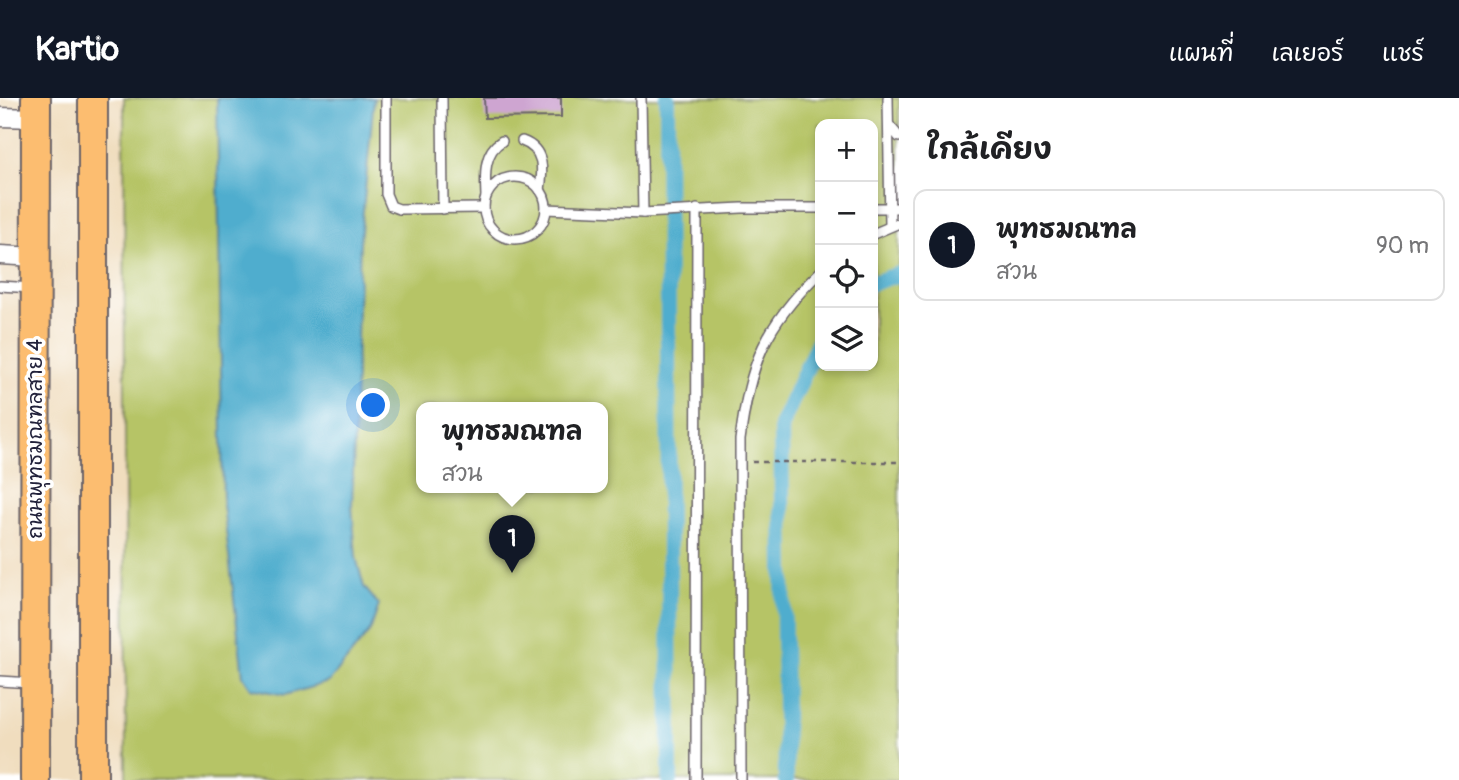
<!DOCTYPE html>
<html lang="th">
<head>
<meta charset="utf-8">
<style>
	body { margin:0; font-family:Pangolin,"Playpen Sans Thai",sans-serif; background:#f6f6f6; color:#202124 }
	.controls { position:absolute; right:21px; top:21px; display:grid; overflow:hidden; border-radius:14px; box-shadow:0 4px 10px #0003 }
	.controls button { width:63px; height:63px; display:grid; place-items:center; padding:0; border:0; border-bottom:2px solid #e0e0e0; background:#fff; color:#202124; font:35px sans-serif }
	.you { position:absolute; left:374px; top:308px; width:24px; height:24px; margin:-18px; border:5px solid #fff; border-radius:50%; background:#1a73e8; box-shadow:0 0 0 10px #1a73e833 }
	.badge { display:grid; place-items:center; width:46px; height:46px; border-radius:50%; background:#111827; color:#fff; font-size:23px; font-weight:700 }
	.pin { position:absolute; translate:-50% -58px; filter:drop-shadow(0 2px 4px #0008) }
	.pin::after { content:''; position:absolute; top:37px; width:24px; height:21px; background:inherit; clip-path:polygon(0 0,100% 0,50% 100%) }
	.popup { position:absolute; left:416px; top:304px; width:192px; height:91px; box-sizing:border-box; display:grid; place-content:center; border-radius:14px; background:#fff; filter:drop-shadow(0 2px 5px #0005); font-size:23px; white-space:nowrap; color:#757577 }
	.popup b { font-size:26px; color:#202124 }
	.popup::after { content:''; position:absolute; left:50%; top:100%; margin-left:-14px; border:14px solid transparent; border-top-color:#fff }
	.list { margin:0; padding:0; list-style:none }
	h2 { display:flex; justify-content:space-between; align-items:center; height:91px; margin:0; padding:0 28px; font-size:30px }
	h2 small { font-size:23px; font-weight:400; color:#757577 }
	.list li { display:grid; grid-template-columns:46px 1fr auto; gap:21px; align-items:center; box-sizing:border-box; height:112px; margin:0 14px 14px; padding:0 14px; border:2px solid #e0e0e0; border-radius:14px }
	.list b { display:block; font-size:26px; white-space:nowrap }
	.list p { margin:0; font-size:23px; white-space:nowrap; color:#757577 }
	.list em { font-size:23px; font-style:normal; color:#757577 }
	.icon { flex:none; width:38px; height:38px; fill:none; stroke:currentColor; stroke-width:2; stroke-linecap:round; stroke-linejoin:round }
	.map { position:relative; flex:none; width:899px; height:682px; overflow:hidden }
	header { display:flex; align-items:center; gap:42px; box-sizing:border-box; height:98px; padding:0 35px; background:#111827; color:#fff }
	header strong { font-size:33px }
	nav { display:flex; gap:38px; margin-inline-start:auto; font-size:24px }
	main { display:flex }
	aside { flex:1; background:#fff }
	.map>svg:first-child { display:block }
	.green { fill:#b6c466; stroke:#6c7350; stroke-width:2; fill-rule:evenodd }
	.water { fill:#4fadce; stroke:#386884; stroke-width:2 }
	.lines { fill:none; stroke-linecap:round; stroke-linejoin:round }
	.canal { stroke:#4fadce; stroke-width:16 }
	.building { fill:#cea5d1 }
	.lane-casing { stroke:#6a6369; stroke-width:12 }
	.street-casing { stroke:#6a6369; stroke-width:21 }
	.primary-casing { stroke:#6a6369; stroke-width:32 }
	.path { stroke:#6a6369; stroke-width:2.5; stroke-dasharray:5 5; stroke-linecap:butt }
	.lane { stroke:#fff; stroke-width:9 }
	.street { stroke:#fff; stroke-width:18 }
	.primary { stroke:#fcbd6f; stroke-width:28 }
	.labels { text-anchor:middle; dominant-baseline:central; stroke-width:7; stroke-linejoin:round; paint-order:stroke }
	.street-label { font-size:21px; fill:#22223b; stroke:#fff }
</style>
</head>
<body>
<header>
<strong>Kartio</strong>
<nav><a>แผนที่</a><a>เลเยอร์</a><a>แชร์</a></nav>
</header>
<main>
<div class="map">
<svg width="899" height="682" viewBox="0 0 899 682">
	<rect width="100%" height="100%" fill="#fff"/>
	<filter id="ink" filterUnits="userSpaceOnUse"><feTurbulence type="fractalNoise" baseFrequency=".0143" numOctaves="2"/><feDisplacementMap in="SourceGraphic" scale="14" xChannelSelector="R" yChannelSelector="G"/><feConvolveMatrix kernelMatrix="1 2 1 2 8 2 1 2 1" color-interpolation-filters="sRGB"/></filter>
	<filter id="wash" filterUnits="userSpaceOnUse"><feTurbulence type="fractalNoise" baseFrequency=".00686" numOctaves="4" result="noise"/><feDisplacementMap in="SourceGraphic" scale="28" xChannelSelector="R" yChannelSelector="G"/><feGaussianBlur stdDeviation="1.57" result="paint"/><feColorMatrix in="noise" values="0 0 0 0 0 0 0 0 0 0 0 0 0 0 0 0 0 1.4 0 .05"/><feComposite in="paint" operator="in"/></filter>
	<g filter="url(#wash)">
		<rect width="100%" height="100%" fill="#f0ddbe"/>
		<path class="green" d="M 124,0 L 899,0 L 899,682 L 126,682 ZM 820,26 L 873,26 L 873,268 L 820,268 ZM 421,309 L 603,309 L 603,389 L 421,389 Z"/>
		<path class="water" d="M 217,0 L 374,0 L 360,144 L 352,408 L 356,459 L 364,489 L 379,507 L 370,533 L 329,584 L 285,597 L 251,590 L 243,578 L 223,407 Z"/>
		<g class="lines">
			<g class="canal">
				<path d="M 667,0 L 670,682"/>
				<path d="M 873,185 L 899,176"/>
				<path d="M 786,682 L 781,328 L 820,240"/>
			</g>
		</g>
		<g id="blocks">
			<path class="building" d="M 484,0 L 561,0 L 561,19 L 485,20 Z"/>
		</g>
	</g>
	<g filter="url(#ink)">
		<use href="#blocks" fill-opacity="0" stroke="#6a6369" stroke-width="2"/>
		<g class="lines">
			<defs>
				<g id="lane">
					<path d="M 386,0 L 386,96 L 391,108 L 399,111 L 484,110"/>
					<path d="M 641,0 L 643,115"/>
					<path d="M 888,0 L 890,128"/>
					<path d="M 442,1 L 443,111"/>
					<path d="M 889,27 L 899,39"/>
					<path d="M 522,43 C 545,51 543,72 540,92"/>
					<circle cx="515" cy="110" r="31"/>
					<path d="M 486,98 C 485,78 483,54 502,43"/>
					<path d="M 873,110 L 899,110"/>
					<path d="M 546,111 L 643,115 L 742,110 L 820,110"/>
					<path d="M 873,136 L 899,125"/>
					<path d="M 0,188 L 33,190"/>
					<path d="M 0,583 L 32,585"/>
					<path d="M 696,682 L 697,111"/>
					<path d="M 741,682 L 740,342 C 750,265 764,228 820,174"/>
				</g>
				<g id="street">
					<path d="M 0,19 L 36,20"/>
					<path d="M 0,157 L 36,159"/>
				</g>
				<g id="primary">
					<path d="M 93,0 L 93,682"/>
					<path d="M 35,682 L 36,0"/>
				</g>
			</defs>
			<use href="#lane" class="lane-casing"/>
			<use href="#street" class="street-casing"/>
			<use href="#primary" class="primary-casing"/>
			<path class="path" d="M 752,364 L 899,364"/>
			<use href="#lane" class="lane"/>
			<use href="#street" class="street"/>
			<use href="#primary" class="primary"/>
		</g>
	</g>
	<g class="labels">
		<g class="street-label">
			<text transform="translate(35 341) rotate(-90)">ถนนพุทธมณฑลสาย 4</text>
		</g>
	</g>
</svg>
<div class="controls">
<button>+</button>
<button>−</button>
<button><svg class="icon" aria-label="locate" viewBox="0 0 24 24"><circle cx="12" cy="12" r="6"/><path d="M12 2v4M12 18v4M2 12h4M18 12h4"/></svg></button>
<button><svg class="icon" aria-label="layers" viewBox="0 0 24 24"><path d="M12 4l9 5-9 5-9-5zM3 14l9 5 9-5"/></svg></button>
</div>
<div class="you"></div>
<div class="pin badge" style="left:512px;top:475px">1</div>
<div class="popup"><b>พุทธมณฑล</b>สวน</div>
</div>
<aside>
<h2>ใกล้เคียง<small></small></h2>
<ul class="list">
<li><span class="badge">1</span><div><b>พุทธมณฑล</b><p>สวน</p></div><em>90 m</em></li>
</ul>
</aside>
</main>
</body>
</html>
